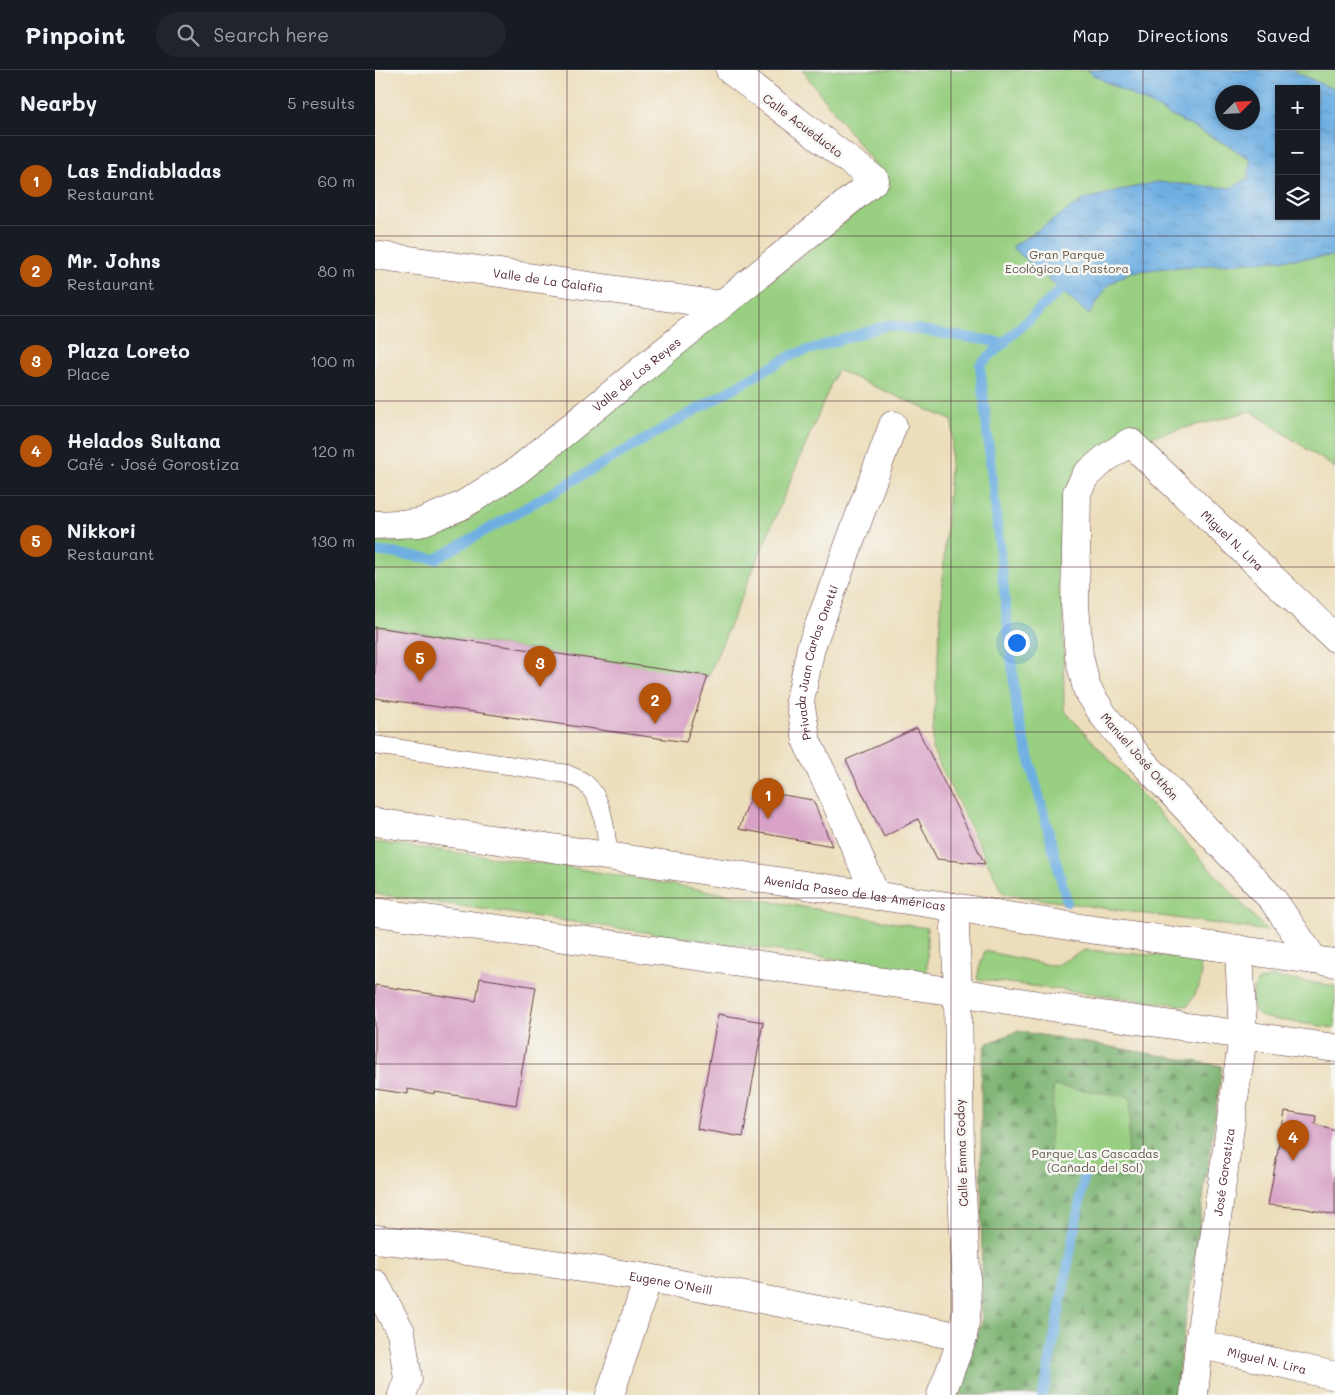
<!DOCTYPE html>
<html lang="en">
<head>
<meta charset="utf-8">
<style>
	body { margin:0; font-family:Mali,sans-serif; background:#20242c; color:#f1f3f6 }
	.controls { position:absolute; right:15px; top:15px; display:grid; overflow:hidden; border-radius:0px; box-shadow:0 1px 4px #0004 }
	.controls button { width:45px; height:45px; display:grid; place-items:center; padding:0; border:0; border-bottom:1px solid #363941; background:#171b24; color:#f1f3f6; font:25px sans-serif }
	.compass { position:absolute; left:840px; top:15px; width:45px; height:45px; border-radius:50%; background:#171b24; box-shadow:0 1px 4px #0004; rotate:66deg }
	.you { position:absolute; left:641px; top:572px; width:18px; height:18px; margin:-12px; border:4px solid #fff; border-radius:50%; background:#1a73e8; box-shadow:0 0 0 8px #1a73e833 }
	.badge { display:grid; place-items:center; width:32px; height:32px; border-radius:50%; background:#b45309; color:#fff; font-size:16px; font-weight:700 }
	.pin { position:absolute; translate:-50% -41px; filter:drop-shadow(0 1px 2px #0008) }
	.pin::after { content:''; position:absolute; top:26px; width:18px; height:15px; background:inherit; clip-path:polygon(0 0,100% 0,50% 100%) }
	.list { margin:0; padding:0; list-style:none }
	h2 { display:flex; justify-content:space-between; align-items:center; height:65px; margin:0; padding:0 20px; font-size:21px }
	h2 small { font-size:16px; font-weight:400; color:#9ea1a6 }
	.list li { display:grid; grid-template-columns:32px 1fr auto; gap:15px; align-items:center; box-sizing:border-box; height:90px; padding:0 20px; border-top:1px solid #363941 }
	.list b { display:block; font-size:19px; white-space:nowrap }
	.list p { margin:0; font-size:16px; white-space:nowrap; color:#9ea1a6 }
	.list em { font-size:16px; font-style:normal; color:#9ea1a6 }
	.icon { flex:none; width:28px; height:28px; fill:none; stroke:currentColor; stroke-width:2; stroke-linecap:round; stroke-linejoin:round }
	.map { position:relative; flex:none; width:960px; height:1325px; overflow:hidden }
	header { display:flex; align-items:center; gap:30px; box-sizing:border-box; height:70px; padding:0 25px; background:#171b24; border-bottom:1px solid #363941 }
	header strong { font-size:24px }
	nav { display:flex; gap:28px; margin-inline-start:auto; font-size:18px }
	.search { width:350px; height:45px; background:#20242c; display:flex; align-items:center; gap:12px; box-sizing:border-box; padding:0 18px; border-radius:28px; color:#9ea1a6; font-size:19px }
	main { display:flex }
	aside { flex:1; background:#171b24 }
	.map>svg:first-child { display:block }
	.forest { fill:url(#forest-firs); stroke:#62684d }
	.green { fill:#98cf81; stroke:#717756; fill-rule:evenodd }
	.water { fill:url(#water-ripples); stroke:#5c6786; fill-rule:evenodd }
	.lines { fill:none; stroke-linecap:round; stroke-linejoin:round }
	.stream { stroke:#6eafe2; stroke-width:10 }
	.building { fill:#d8a3c6 }
	.lane-casing { stroke:#623c41; stroke-width:19 }
	.street-casing { stroke:#623c41; stroke-width:29 }
	.secondary-casing { stroke:#623c41; stroke-width:29 }
	.lane { stroke:#fff; stroke-width:18 }
	.street { stroke:#fff; stroke-width:28 }
	.secondary { stroke:#fff; stroke-width:28 }
	.grid { fill:none; stroke:#4a1f2b; stroke-width:1; stroke-opacity:0.55 }
	.labels { text-anchor:middle; dominant-baseline:central; stroke-width:5; stroke-linejoin:round; paint-order:stroke }
	.street-label { font-size:12px; fill:#4a1f2b; stroke:#f6f6f2 }
	.park-label { font-size:12px; fill:#615445; stroke:#f6f6f2 }
</style>
</head>
<body>
<header>
<strong>Pinpoint</strong>
<div class="search"><svg class="icon" aria-label="search" viewBox="0 0 24 24"><circle cx="10" cy="10" r="6"/><path d="M15 15l6 6"/></svg>Search here</div>
<nav><a>Map</a><a>Directions</a><a>Saved</a></nav>
</header>
<main>
<aside>
<h2>Nearby<small>5 results</small></h2>
<ul class="list">
<li><span class="badge">1</span><div><b>Las Endiabladas</b><p>Restaurant</p></div><em>60 m</em></li>
<li><span class="badge">2</span><div><b>Mr. Johns</b><p>Restaurant</p></div><em>80 m</em></li>
<li><span class="badge">3</span><div><b>Plaza Loreto</b><p>Place</p></div><em>100 m</em></li>
<li><span class="badge">4</span><div><b>Helados Sultana</b><p>Café · José Gorostiza</p></div><em>120 m</em></li>
<li><span class="badge">5</span><div><b>Nikkori</b><p>Restaurant</p></div><em>130 m</em></li>
</ul>
</aside>
<div class="map">
<svg width="960" height="1325" viewBox="0 0 960 1325">
	<defs>
		<pattern id="forest-firs" width="22" height="20" patternUnits="userSpaceOnUse" patternTransform="scale(1.25)"><rect width="22" height="20" fill="#7ab26f"/><path d="M5 1l3.5 6h-7zM16 11l3.5 6h-7z" fill="#66905b"/></pattern>
		<pattern id="water-ripples" width="26" height="14" patternUnits="userSpaceOnUse" patternTransform="scale(1.25)"><rect width="26" height="14" fill="#6eafe2"/><path d="M2 4q2-2 4 0t4 0M15 11q2-2 4 0t4 0" fill="none" stroke="#5c8eb7"/></pattern>
	</defs>
	<rect width="100%" height="100%" fill="#f6f6f2"/>
	<filter id="ink" filterUnits="userSpaceOnUse"><feTurbulence type="fractalNoise" baseFrequency=".02" numOctaves="2"/><feDisplacementMap in="SourceGraphic" scale="10" xChannelSelector="R" yChannelSelector="G"/><feConvolveMatrix kernelMatrix="1 2 1 2 8 2 1 2 1" color-interpolation-filters="sRGB"/></filter>
	<filter id="wash" filterUnits="userSpaceOnUse"><feTurbulence type="fractalNoise" baseFrequency=".0096" numOctaves="4" result="noise"/><feDisplacementMap in="SourceGraphic" scale="20" xChannelSelector="R" yChannelSelector="G"/><feGaussianBlur stdDeviation="1.12" result="paint"/><feColorMatrix in="noise" values="0 0 0 0 0 0 0 0 0 0 0 0 0 0 0 0 0 1.4 0 .05"/><feComposite in="paint" operator="in"/></filter>
	<g filter="url(#wash)">
		<rect width="100%" height="100%" fill="#ecdebb"/>
		<path class="forest" d="M 643,961 L 847,996 L 800,1325 L 579,1325 L 607,1252 L 606,1000 L 611,974 Z"/>
		<g class="green">
			<path d="M 427,0 L 960,0 L 960,398 L 876,341 L 755,372 L 687,432 L 689,640 L 892,861 L 628,824 L 557,679 L 578,351 L 462,300 L 333,607 L 0,556 L 0,471 L 26,472 L 80,460 L 516,116 ZM 904,19 L 941,19 L 941,146 L 904,146 ZM 848,22 L 878,22 L 878,52 L 848,52 Z"/>
			<path d="M 0,772 L 193,797 L 552,858 L 552,902 L 0,824 Z"/>
			<path d="M 710,880 L 814,888 L 824,893 C 830,912 822,920 813,936 L 602,909 L 605,894 L 610,881 L 679,896 Z"/>
			<path d="M 897,907 L 960,916 L 960,958 L 891,948 C 889,947 885,946 883,945 C 873,936 877,922 882,912 Z"/>
			<path d="M 679,1016 L 756,1027 L 751,1107 L 673,1099 Z"/>
		</g>
		<path class="water" d="M 713,0 L 916,0 L 960,20 L 960,186 L 792,198 L 755,202 L 733,215 L 714,245 L 637,177 L 710,129 L 781,112 L 856,118 L 873,108 L 876,90 L 856,77 L 718,5 ZM 904,19 L 941,19 L 941,146 L 904,146 ZM 848,22 L 878,22 L 878,52 L 848,52 Z"/>
		<g class="lines">
			<g class="stream">
				<path d="M 0,481 L 61,489 L 417,285 L 513,255 L 630,273"/>
				<path d="M 692,832 L 642,642 L 605,295 L 696,210"/>
				<path d="M 667,1325 L 671,1312 L 710,1103"/>
			</g>
		</g>
		<g id="blocks">
			<g class="building">
				<path d="M 0,557 L 333,606 L 311,672 L 0,628 Z"/>
				<path d="M 542,658 L 610,794 L 562,789 L 543,749 L 509,767 L 471,690 Z"/>
				<path d="M 378,720 L 438,730 L 457,776 L 364,759 Z"/>
				<path d="M 105,908 L 161,917 L 141,1035 L 60,1022 L 60,1024 L 33,1019 L 33,1024 L 0,1019 L 0,915 L 101,931 Z"/>
				<path d="M 343,944 L 388,952 L 368,1067 L 322,1059 Z"/>
				<path d="M 910,1041 L 941,1046 L 940,1054 L 960,1061 L 960,1145 L 927,1138 L 893,1135 Z"/>
			</g>
		</g>
	</g>
	<g filter="url(#ink)">
		<use href="#blocks" fill-opacity="0" stroke="#623c41" stroke-width="1"/>
		<g class="lines">
			<defs>
				<path id="lane" d="M 0,675 L 192,704 C 198,707 205,709 210,713 C 230,731 230,761 234,786"/>
				<g id="street">
					<path id="s1" d="M 0,185 L 346,235"/>
					<path id="s2" d="M 0,455 L 44,453 L 86,436 L 142,401 L 500,110 L 355,0"/>
					<path id="s3" d="M 501,826 L 456,721 L 432,672 L 425,631 L 436,577 L 518,355"/>
					<path id="s4" d="M 939,890 L 898,830 L 764,688 L 729,646 L 712,619 L 704,586 L 700,535 L 702,422 L 711,405 L 731,388 L 755,372 L 960,568"/>
					<path id="s5" d="M 0,1169 L 46,1174 L 273,1208 L 588,1267"/>
					<path d="M 0,1214 L 26,1262 L 33,1309 L 27,1325"/>
					<path id="s6" d="M 824,1274 L 960,1306"/>
					<path d="M 235,1325 L 273,1208"/>
					<path d="M 566,1325 L 588,1267 L 592,1237 L 591,1199 L 585,1084 L 583,922 L 579,837"/>
					<path id="s7" d="M 819,1325 L 824,1274 L 868,966 L 864,879"/>
				</g>
				<g id="secondary">
					<path id="s8" d="M 0,752 L 579,837 L 706,858 L 960,893"/>
					<path d="M 0,842 L 583,922 L 720,944 L 960,978"/>
				</g>
			</defs>
			<use href="#lane" class="lane-casing"/>
			<use href="#street" class="street-casing"/>
			<use href="#secondary" class="secondary-casing"/>
			<use href="#lane" class="lane"/>
			<use href="#street" class="street"/>
			<use href="#secondary" class="secondary"/>
		</g>
	</g>
	<path class="grid" d="M 192,0 L 192,1325M 384,0 L 384,1325M 576,0 L 576,1325M 768,0 L 768,1325M 0,166 L 960,166M 0,331 L 960,331M 0,497 L 960,497M 0,662 L 960,662M 0,828 L 960,828M 0,994 L 960,994M 0,1159 L 960,1159"/>
	<g class="labels">
		<g class="street-label">
			<text transform="translate(428 55) rotate(37)">Calle Acueducto</text>
			<text stroke="none"><textPath href="#s1" startOffset="175">Valle de La Calafia</textPath></text>
			<text stroke="none"><textPath href="#s2" startOffset="309">Valle de Los Reyes</textPath></text>
			<text stroke="none"><textPath href="#s4" startOffset="769">Miguel N. Lira</textPath></text>
			<text stroke="none"><textPath href="#s3" startOffset="251">Privada Juan Carlos Onetti</textPath></text>
			<text transform="translate(765 686) rotate(49)">Manuel José Othón</text>
			<text stroke="none"><textPath href="#s8" startOffset="485">Avenida Paseo de las Américas</textPath></text>
			<text transform="translate(586 1083) rotate(-92)">Calle Emma Godoy</text>
			<text stroke="none"><textPath href="#s7" startOffset="225">José Gorostiza</textPath></text>
			<text stroke="none"><textPath href="#s5" startOffset="299">Eugene O'Neill</textPath></text>
			<text stroke="none"><textPath href="#s6" startOffset="70">Miguel N. Lira</textPath></text>
		</g>
		<g class="park-label">
			<text x="692" y="184">Gran Parque<tspan x="692" dy="14">Ecológico La Pastora</tspan></text>
			<text x="720" y="1083">Parque Las Cascadas<tspan x="720" dy="14">(Cañada del Sol)</tspan></text>
		</g>
	</g>
</svg>
<div class="controls">
<button>+</button>
<button>−</button>
<button><svg class="icon" aria-label="layers" viewBox="0 0 24 24"><path d="M12 4l9 5-9 5-9-5zM3 14l9 5 9-5"/></svg></button>
</div>
<svg class="compass" viewBox="-18 -18 36 36"><path d="M0-13l5 13h-10z" fill="#e53935"/><path d="M0 13l5-13h-10z" fill="#9ea1a6"/></svg>
<div class="you"></div>
<div class="pin badge" style="left:393px;top:749px">1</div>
<div class="pin badge" style="left:280px;top:654px">2</div>
<div class="pin badge" style="left:165px;top:617px">3</div>
<div class="pin badge" style="left:918px;top:1091px">4</div>
<div class="pin badge" style="left:45px;top:612px">5</div>
</div>
</main>
</body>
</html>
